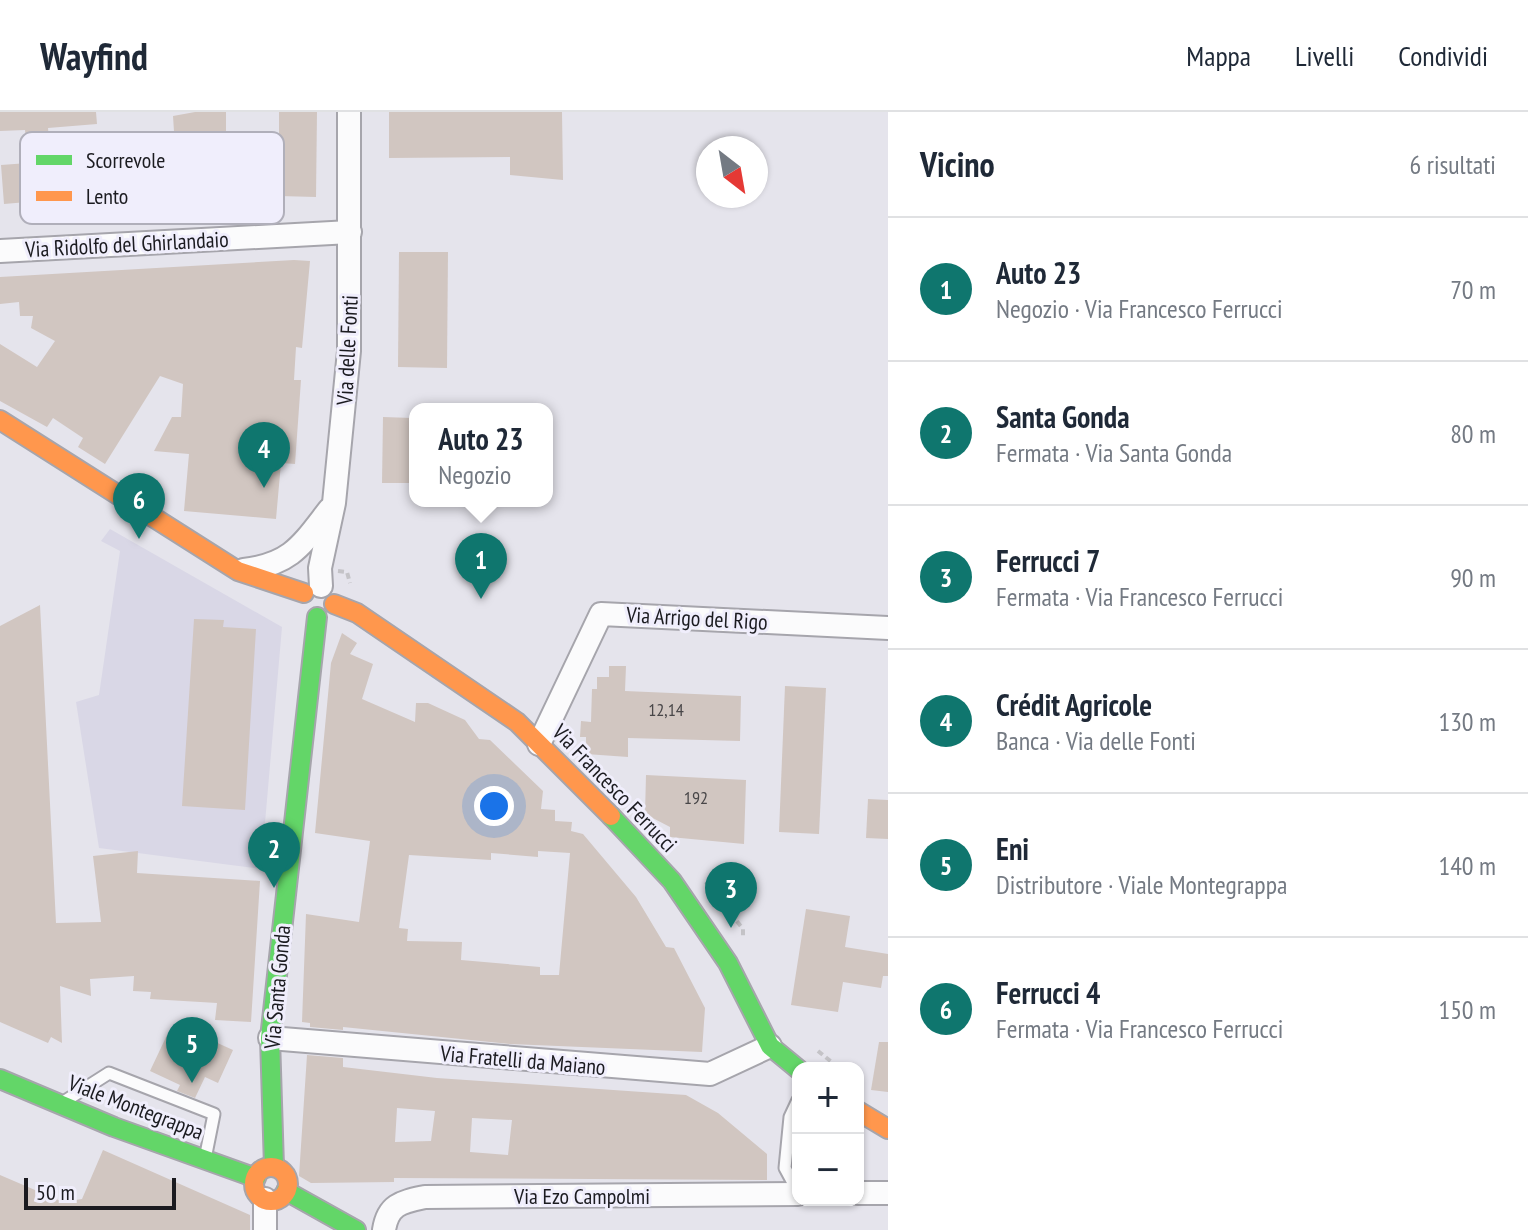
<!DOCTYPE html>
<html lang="it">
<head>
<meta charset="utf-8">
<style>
	body { margin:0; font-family:"PT Sans Narrow",sans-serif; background:#f6f6f7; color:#1f2937 }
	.controls { position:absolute; right:24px; bottom:24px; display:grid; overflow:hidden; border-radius:16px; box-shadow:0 2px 6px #0004 }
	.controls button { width:72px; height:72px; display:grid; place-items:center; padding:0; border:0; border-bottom:2px solid #e0e1e3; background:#fff; color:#1f2937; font:40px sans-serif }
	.compass { position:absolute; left:696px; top:24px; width:72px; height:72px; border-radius:50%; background:#fff; box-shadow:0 2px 6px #0004; rotate:149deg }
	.scale { position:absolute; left:24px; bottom:20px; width:152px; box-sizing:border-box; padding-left:8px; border:4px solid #1b1b20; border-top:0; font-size:22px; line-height:28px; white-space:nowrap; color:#1b1b20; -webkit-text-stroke:6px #f0eefc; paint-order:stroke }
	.you { position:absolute; left:494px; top:694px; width:28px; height:28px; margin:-20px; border:6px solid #fff; border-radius:50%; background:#1a73e8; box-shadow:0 0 0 12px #1a73e833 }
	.badge { display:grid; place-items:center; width:52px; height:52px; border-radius:50%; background:#0f766e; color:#fff; font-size:26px; font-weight:700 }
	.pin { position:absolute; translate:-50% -66px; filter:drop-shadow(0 2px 4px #0008) }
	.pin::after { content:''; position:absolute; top:42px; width:28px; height:24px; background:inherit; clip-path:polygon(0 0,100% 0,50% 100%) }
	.popup { position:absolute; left:409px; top:291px; width:144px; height:104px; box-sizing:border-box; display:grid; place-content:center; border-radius:16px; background:#fff; filter:drop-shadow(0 2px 6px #0005); font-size:26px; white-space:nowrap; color:#747a83 }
	.popup b { font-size:30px; color:#1f2937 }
	.popup::after { content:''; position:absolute; left:50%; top:100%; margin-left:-16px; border:16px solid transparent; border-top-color:#fff }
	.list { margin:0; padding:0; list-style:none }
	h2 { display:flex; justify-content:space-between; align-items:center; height:104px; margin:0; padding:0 32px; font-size:34px }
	h2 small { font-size:26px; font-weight:400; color:#747a83 }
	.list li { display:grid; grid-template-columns:52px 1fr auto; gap:24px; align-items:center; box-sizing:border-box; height:144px; padding:0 32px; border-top:2px solid #e0e1e3 }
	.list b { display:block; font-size:30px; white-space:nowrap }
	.list p { margin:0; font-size:26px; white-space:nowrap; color:#747a83 }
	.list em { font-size:26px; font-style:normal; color:#747a83 }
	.map { position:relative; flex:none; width:888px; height:1118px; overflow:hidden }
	header { display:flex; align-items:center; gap:48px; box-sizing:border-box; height:112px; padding:0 40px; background:#fff; border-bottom:2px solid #e0e1e3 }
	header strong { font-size:38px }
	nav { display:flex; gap:44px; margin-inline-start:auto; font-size:28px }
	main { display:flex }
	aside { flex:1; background:#fff }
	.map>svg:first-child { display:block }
	.built { fill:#d9d7e6 }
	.building { fill:#d1c6c1; fill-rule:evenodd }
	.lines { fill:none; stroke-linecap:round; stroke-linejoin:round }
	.lane-casing { stroke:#a6a5ac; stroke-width:15 }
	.street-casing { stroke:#a6a5ac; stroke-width:26 }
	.fast-casing { stroke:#a6a5ac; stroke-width:22 }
	.slow-casing { stroke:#a6a5ac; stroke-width:22 }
	.path { stroke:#c4c3c7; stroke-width:4; stroke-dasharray:6 4; stroke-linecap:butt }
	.lane { stroke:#fbfbfc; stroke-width:11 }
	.street { stroke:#fbfbfc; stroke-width:22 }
	.fast { stroke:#63d668; stroke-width:18 }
	.slow { stroke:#ff974d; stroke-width:18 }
	.labels { text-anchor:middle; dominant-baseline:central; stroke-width:6; stroke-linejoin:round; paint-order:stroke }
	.number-label { font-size:18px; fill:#484648 }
	.street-label { font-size:22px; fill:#1b1b20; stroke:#f0eefc }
	.key { fill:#f0eefc; stroke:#b0afba; stroke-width:2 }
	.key-label { font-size:22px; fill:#1b1b20 }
</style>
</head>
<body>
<header>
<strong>Wayfind</strong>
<nav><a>Mappa</a><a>Livelli</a><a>Condividi</a></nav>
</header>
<main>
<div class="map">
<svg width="888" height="1118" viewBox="0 0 888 1118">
	<rect width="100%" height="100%" fill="#e5e4ec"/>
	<path class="built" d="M 110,417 L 282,515 L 261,757 L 99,736 L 76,590 L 99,583 L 120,439 L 101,429 Z"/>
	<g class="building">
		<path d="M 0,0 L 96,0 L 97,12 L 48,16 L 51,50 L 71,48 L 74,86 L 4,92 L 1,53 L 28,51 L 25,18 L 0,19 Z"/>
		<path d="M 195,0 L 226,0 L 226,93 L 184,95 L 180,35 L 175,35 L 173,4 Z"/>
		<path d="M 279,0 L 317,0 L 316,85 L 279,84 Z"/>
		<path d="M 389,0 L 562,0 L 563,68 L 510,63 L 510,45 L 389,46 Z"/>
		<path d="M 148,28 L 153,107 L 114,109 L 109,30 Z"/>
		<path d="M 399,140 L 448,140 L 447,256 L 398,255 Z"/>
		<path d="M 294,148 L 310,149 L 302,236 L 296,235 L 294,268 L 301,268 L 295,352 L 281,351 L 276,407 L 184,399 L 189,342 L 154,339 L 172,305 L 181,305 L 183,272 L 160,264 L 105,352 L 78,335 L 83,326 L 53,306 L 47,315 L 0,289 L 0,232 L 37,255 L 55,229 L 31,216 L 33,204 L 20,204 L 19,190 L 0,192 L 0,165 Z"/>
		<path d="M 383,305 L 412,306 L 415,371 L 382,371 Z"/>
		<path d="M 40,493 L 56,811 L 101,810 L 93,744 L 138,739 L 137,761 L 260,769 L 251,910 L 215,908 L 217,891 L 150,887 L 151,880 L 133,879 L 134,864 L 90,867 L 91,884 L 60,874 L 62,931 L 51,925 L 48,931 L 0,910 L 0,514 Z"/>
		<path d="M 194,507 L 224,508 L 223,515 L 256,517 L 245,698 L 182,694 Z"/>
		<path d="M 342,521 L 357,531 L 350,542 L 373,552 L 362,587 L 415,610 L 416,591 L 428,591 L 465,608 L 479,627 L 490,628 L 543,679 L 541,697 L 555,698 L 555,709 L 572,710 L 571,719 L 583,722 L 636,785 L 666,835 L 674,836 L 705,896 L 702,940 L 510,932 L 343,915 L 343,918 L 310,915 L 310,911 L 302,910 L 306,802 L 359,810 L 370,729 L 315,721 L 331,551 ZM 538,739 L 570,741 L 559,863 L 540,863 L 540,855 L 461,848 L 462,830 L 407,829 L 408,817 L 399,816 L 409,743 L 491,748 L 491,741 L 538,745 Z"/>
		<path d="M 609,554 L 626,554 L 625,579 L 741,584 L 740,629 L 628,626 L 628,645 L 586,642 L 586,625 L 580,625 L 581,609 L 591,610 L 592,577 L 597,577 L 597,565 L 609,565 Z"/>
		<path d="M 785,574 L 826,576 L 819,722 L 779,720 Z"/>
		<path d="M 646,663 L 746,668 L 744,732 L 670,725 L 670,715 L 645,702 Z"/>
		<path d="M 868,687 L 888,688 L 888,727 L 866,726 Z"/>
		<path d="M 806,797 L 850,804 L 845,835 L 888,842 L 888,864 L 883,864 L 881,876 L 843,870 L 838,900 L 791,893 Z"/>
		<path d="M 167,923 L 197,937 L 202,924 L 233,938 L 218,971 L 205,965 L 195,986 L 177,979 L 180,973 L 150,959 Z"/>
		<path d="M 879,930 L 888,930 L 888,980 L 871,978 Z"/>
		<path d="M 307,943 L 343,946 L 343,955 L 437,966 L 686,983 L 718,1001 L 767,1042 L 767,1068 L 394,1066 L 394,1070 L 311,1071 L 299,1064 ZM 397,996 L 435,999 L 431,1029 L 395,1030 ZM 472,1006 L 512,1008 L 508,1043 L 470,1040 Z"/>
		<path d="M 103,1038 L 250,1103 L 250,1118 L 0,1118 L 0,1063 L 63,1090 L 82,1087 Z"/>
	</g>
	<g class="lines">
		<defs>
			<g id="lane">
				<path d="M 798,988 L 790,1005 L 785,1056 L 798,1080"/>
				<path d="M 65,989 L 109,961 L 214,1002 L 205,1047"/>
			</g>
			<g id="street">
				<path d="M 0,139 L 350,120"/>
				<path d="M 244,458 C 291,452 301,434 329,398"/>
				<path d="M 321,474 L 320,456 L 334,391 L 349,239 L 349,0"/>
				<path d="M 539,632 L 601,502 L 888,516"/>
				<path d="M 270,926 L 710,962 L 770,934"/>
				<path d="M 858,1081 L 888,1081"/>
				<path d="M 265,1118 L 265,1087"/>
				<path d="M 384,1118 C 388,1092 402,1090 425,1085 L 798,1082"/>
			</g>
			<g id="fast">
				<path d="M 611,704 L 672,769 L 728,851 L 770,934 L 798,957"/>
				<path d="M 0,967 L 114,1015 L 256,1066"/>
				<path d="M 274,1055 L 270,926 L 317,505"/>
				<path d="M 286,1079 L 356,1118"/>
			</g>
			<g id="slow">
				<path d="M 0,308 L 238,459 L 304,481"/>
				<path d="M 334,492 L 357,501 L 517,610 L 611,704"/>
				<path d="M 858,999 L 888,1017"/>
				<circle cx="271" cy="1072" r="17"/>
			</g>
		</defs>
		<use href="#lane" class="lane-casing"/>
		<use href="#street" class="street-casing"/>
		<use href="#fast" class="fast-casing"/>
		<use href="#slow" class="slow-casing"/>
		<g class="path">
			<path d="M 338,459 L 347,460 L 350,471"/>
			<path d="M 706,770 L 743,817 L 743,825"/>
			<path d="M 818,939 L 839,956"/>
		</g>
		<use href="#lane" class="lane"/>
		<use href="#street" class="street"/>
		<use href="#fast" class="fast"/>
		<use href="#slow" class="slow"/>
	</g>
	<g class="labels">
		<g class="number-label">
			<text x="666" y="597">12,14</text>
			<text x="696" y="685">192</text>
		</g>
		<g class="street-label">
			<text transform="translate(127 132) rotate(-3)">Via Ridolfo del Ghirlandaio</text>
			<text transform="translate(347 238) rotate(-87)">Via delle Fonti</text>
			<text transform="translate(697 506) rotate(3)">Via Arrigo del Rigo</text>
			<text transform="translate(615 676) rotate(46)">Via Francesco Ferrucci</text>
			<text transform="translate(277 875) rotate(-85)">Via Santa Gonda</text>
			<text transform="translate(523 948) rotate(5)">Via Fratelli da Maiano</text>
			<text transform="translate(136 995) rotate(21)">Viale Montegrappa</text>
			<text x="582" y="1084">Via Ezo Campolmi</text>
		</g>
	</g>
	<rect x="20" y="20" width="264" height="92" rx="12" class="key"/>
	<rect x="36" y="43" width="36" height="10" fill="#63d668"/>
	<rect x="36" y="79" width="36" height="10" fill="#ff974d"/>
	<g class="key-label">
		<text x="86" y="56">Scorrevole</text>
		<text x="86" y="92">Lento</text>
	</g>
</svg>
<div class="controls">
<button>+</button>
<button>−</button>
</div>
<svg class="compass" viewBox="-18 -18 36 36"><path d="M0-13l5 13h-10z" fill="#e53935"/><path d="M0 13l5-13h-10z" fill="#747a83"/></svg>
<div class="scale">50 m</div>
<div class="you"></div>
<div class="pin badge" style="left:481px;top:487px">1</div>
<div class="popup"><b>Auto 23</b>Negozio</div>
<div class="pin badge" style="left:274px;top:776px">2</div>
<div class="pin badge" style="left:731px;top:816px">3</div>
<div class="pin badge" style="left:264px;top:376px">4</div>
<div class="pin badge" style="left:192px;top:971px">5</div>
<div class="pin badge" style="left:139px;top:427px">6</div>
</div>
<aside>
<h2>Vicino<small>6 risultati</small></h2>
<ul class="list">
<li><span class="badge">1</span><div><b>Auto 23</b><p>Negozio · Via Francesco Ferrucci</p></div><em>70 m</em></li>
<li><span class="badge">2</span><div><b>Santa Gonda</b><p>Fermata · Via Santa Gonda</p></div><em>80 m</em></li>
<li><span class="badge">3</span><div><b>Ferrucci 7</b><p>Fermata · Via Francesco Ferrucci</p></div><em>90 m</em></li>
<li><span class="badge">4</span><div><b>Crédit Agricole</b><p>Banca · Via delle Fonti</p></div><em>130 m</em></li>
<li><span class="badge">5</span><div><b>Eni</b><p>Distributore · Viale Montegrappa</p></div><em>140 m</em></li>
<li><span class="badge">6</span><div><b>Ferrucci 4</b><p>Fermata · Via Francesco Ferrucci</p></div><em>150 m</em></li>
</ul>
</aside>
</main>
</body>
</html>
